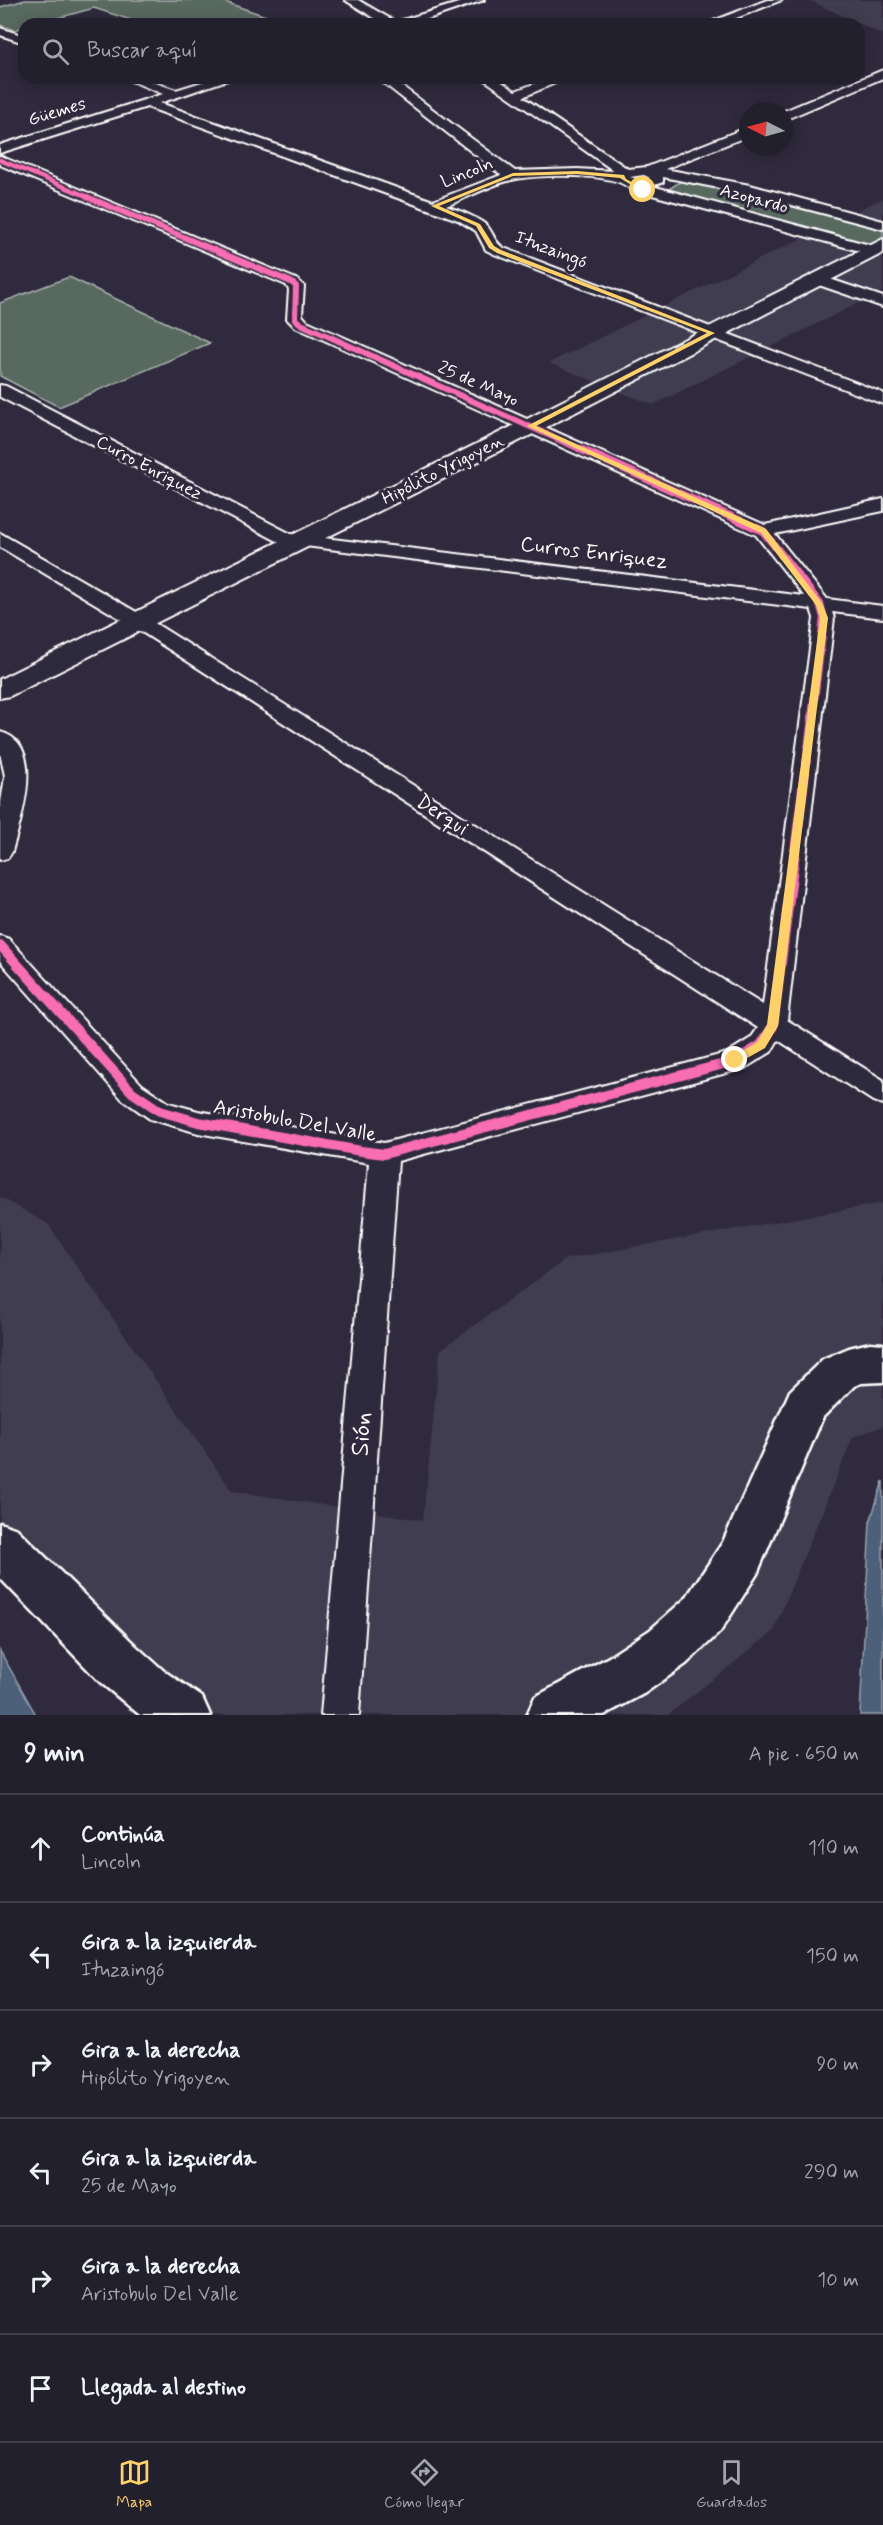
<!DOCTYPE html>
<html lang="es">
<head>
<meta charset="utf-8">
<style>
	body { margin:0; font-family:Mynerve,sans-serif; background:#2f2d3a; color:#f1f3f6 }
	.compass { position:absolute; left:739px; top:102px; width:54px; height:54px; border-radius:50%; background:#23202e; box-shadow:0 3px 15px #0003; rotate:276deg }
	.stop { position:absolute; width:18px; height:18px; margin:-14px; border:4px solid #ffd166; border-radius:50%; background:#fff }
	.stop.end { background:#ffd166; border-color:#fff; box-shadow:0 2px 6px #0008 }
	.list { margin:0; padding:0; list-style:none }
	h2 { display:flex; justify-content:space-between; align-items:center; height:78px; margin:0; padding:0 24px; font-size:26px }
	h2 small { font-size:20px; font-weight:400; color:#a3a3aa }
	.list li { display:grid; grid-template-columns:39px 1fr auto; gap:18px; align-items:center; box-sizing:border-box; height:108px; padding:0 24px; border-top:2px solid #403e4a }
	.list b { display:block; font-size:22px; white-space:nowrap }
	.list p { margin:0; font-size:20px; white-space:nowrap; color:#a3a3aa }
	.list em { font-size:20px; font-style:normal; color:#a3a3aa }
	.icon { flex:none; width:33px; height:33px; fill:none; stroke:currentColor; stroke-width:2; stroke-linecap:round; stroke-linejoin:round }
	.map { position:relative; flex:none; width:883px; height:1715px; overflow:hidden }
	.search { position:absolute; background:#23202e; box-shadow:0 3px 15px #0003; left:18px; right:18px; top:18px; height:66px; display:flex; align-items:center; gap:15px; box-sizing:border-box; padding:0 21px; border-radius:18px; color:#a3a3aa; font-size:22px }
	.sheet { height:726px; background:#23202e }
	nav { display:flex; justify-content:space-around; align-items:center; box-sizing:border-box; height:84px; border-top:2px solid #403e4a; background:#23202e; font-size:16px; color:#a3a3aa }
	nav a { display:grid; justify-items:center; gap:3px }
	nav .on { color:#ffd166 }
	.map>svg:first-child { display:block }
	.built { fill:#403c51 }
	.green { fill:#586961; stroke:#acb4b0; stroke-width:1.5 }
	.water { fill:#4e6179; stroke:#95a0af; stroke-width:1.5 }
	.lines { fill:none; stroke-linecap:round; stroke-linejoin:round }
	.minor-casing { stroke:#fff; stroke-width:4 }
	.tertiary-casing { stroke:#fff; stroke-width:4 }
	.secondary-casing { stroke:#fff; stroke-width:5 }
	.minor { fill:#2f2a3d; fill-rule:evenodd }
	.tertiary { fill:#2f2a3d; fill-rule:evenodd }
	.secondary { fill:#2f2a3d; fill-rule:evenodd }
	.cycleway-far3-casing { stroke:#2f2a3d; stroke-width:7 }
	.cycleway-far2-casing { stroke:#2f2a3d; stroke-width:8 }
	.cycleway-far1-casing { stroke:#2f2a3d; stroke-width:10 }
	.cycleway-casing { stroke:#2f2a3d; stroke-width:14 }
	.cycleway-far3 { stroke:#f96db3; stroke-width:4.5 }
	.cycleway-far2 { stroke:#f96db3; stroke-width:6 }
	.cycleway-far1 { stroke:#f96db3; stroke-width:8 }
	.cycleway { stroke:#f96db3; stroke-width:10 }
	.route { fill:#ffd166 }
	.labels { text-anchor:middle; dominant-baseline:central; stroke-width:6; stroke-linejoin:round; paint-order:stroke }
	.far-street-label { font-size:18px; fill:#fff; stroke:#2f2a3d }
	.street-label { font-size:21px; fill:#fff; stroke:#2f2a3d }
	.near-street-label { font-size:26px; fill:#fff; stroke:#2f2a3d }
</style>
</head>
<body>
<div class="map">
<svg width="883" height="1715" viewBox="0 0 883 1715">
	<rect width="100%" height="100%" fill="#2f2a3d"/>
	<filter id="ink" filterUnits="userSpaceOnUse"><feTurbulence type="fractalNoise" baseFrequency=".0167" numOctaves="2"/><feDisplacementMap in="SourceGraphic" scale="12" xChannelSelector="R" yChannelSelector="G"/><feConvolveMatrix kernelMatrix="1 2 1 2 8 2 1 2 1" color-interpolation-filters="sRGB"/></filter>
	<g filter="url(#ink)">
		<g class="built">
			<path d="M 809,0 L 883,0 L 883,35 Z"/>
			<path d="M 883,198 L 883,291 L 653,405 L 549,363 Z"/>
			<path d="M 0,1197 L 48,1224 L 232,1491 L 423,1520 L 440,1350 L 566,1259 L 883,1203 L 883,1426 L 853,1437 L 773,1632 L 668,1715 L 148,1715 L 0,1569 Z"/>
		</g>
		<g class="green">
			<path d="M 25,0 L 219,0 L 289,24 L 143,24 L 94,8 L 36,24 L 24,24 L 24,27 L 15,30 L 0,25 L 0,7 Z"/>
			<path d="M 686,178 L 883,225 L 883,245 L 872,250 L 664,192 Z"/>
			<path d="M 69,277 L 210,343 L 59,407 L 0,376 L 0,303 Z"/>
		</g>
		<g class="water">
			<path d="M 883,1481 L 883,1715 L 860,1715 L 870,1522 Z"/>
			<path d="M 0,1651 L 36,1715 L 0,1715 Z"/>
		</g>
		<g class="lines">
			<defs>
				<g id="minor">
					<path d="M 345,0 L 358,0 L 396,22 L 468,0 L 484,0 L 413,24 L 384,24 Z"/>
					<path d="M 767,0 L 782,0 L 721,24 L 705,24 Z"/>
					<path d="M 0,28 L 24,36 L 24,43 L 0,35 Z"/>
					<path d="M 883,70 L 883,78 L 784,120 L 784,111 Z"/>
					<path d="M 124,78 L 141,78 L 176,90 L 215,78 L 233,78 L 160,103 L 433,201 L 501,175 L 377,78 L 391,78 L 515,171 L 577,169 L 614,171 L 482,78 L 496,78 L 515,91 L 550,78 L 567,78 L 523,97 L 628,169 L 647,167 L 748,127 L 748,136 L 665,169 L 750,185 L 883,221 L 883,229 L 749,194 L 663,177 L 663,182 L 652,186 L 877,247 L 879,250 L 877,253 L 867,253 L 630,189 C 616,172 539,175 516,179 C 493,183 468,198 446,206 C 460,211 475,216 486,225 C 494,233 494,243 504,248 L 883,393 L 883,404 L 494,254 L 486,250 L 476,231 L 458,220 L 147,107 L 0,153 L 0,145 L 163,94 ZM 644,175 L 650,178 L 640,180 L 630,177 Z"/>
					<path d="M 0,156 L 296,279 L 304,286 L 302,315 L 307,321 L 765,525 L 883,499 L 883,511 L 775,534 L 827,599 L 883,606 L 883,618 L 832,612 L 834,618 L 787,1020 L 883,1080 L 883,1104 L 873,1101 L 778,1040 L 771,1052 L 745,1068 L 398,1161 L 359,1715 L 321,1715 L 369,1163 L 198,1133 L 150,1119 L 122,1099 L 0,961 L 0,936 L 9,939 L 142,1085 L 169,1103 L 198,1111 L 384,1143 L 727,1053 L 751,1038 L 758,1028 L 131,625 L 0,547 L 0,533 L 145,617 L 763,1005 L 814,618 L 811,609 L 281,543 L 0,397 L 0,385 L 6,386 L 291,534 L 804,596 L 756,535 L 295,327 L 287,319 L 289,290 L 286,285 L 0,165 Z"/>
					<path d="M 818,275 L 883,297 L 883,307 L 813,283 L 810,280 Z"/>
					<path d="M 0,732 C 48,744 20,821 12,852 L 8,858 L 0,860 L 0,809 L 5,776 L 0,753 Z"/>
				</g>
				<path id="tertiary" d="M 883,239 L 883,253 L 539,431 L 10,696 L 0,698 L 0,679 L 523,421 Z"/>
				<g id="secondary">
					<path d="M 870,1343 L 883,1344 L 883,1382 L 861,1383 L 854,1386 L 823,1417 L 757,1574 L 720,1632 L 686,1664 L 645,1693 L 604,1715 L 527,1715 L 535,1697 L 609,1657 L 650,1630 L 686,1598 L 723,1542 L 790,1391 L 823,1359 L 849,1348 Z"/>
					<path d="M 0,1523 L 17,1529 L 136,1646 L 164,1671 L 202,1697 L 210,1715 L 140,1715 L 100,1682 L 0,1578 Z"/>
				</g>
			</defs>
			<use href="#minor" class="minor-casing"/>
			<use href="#tertiary" class="tertiary-casing"/>
			<use href="#secondary" class="secondary-casing"/>
			<use href="#minor" class="minor"/>
			<use href="#tertiary" class="tertiary"/>
			<use href="#secondary" class="secondary"/>
			<defs>
				<path id="cycleway-far3" d="M 0,160 L 91,198"/>
				<path id="cycleway-far2" d="M 87,197 L 291,282 L 296,286 L 295,319 L 301,324 L 584,451"/>
				<path id="cycleway-far1" d="M 580,449 L 763,531 L 820,604 L 824,618 L 805,774"/>
				<path id="cycleway" d="M 0,945 L 132,1092 L 160,1111 L 198,1122 L 361,1151 L 384,1154 L 735,1061 L 761,1045 L 773,1026 L 805,772"/>
			</defs>
			<use href="#cycleway-far3" class="cycleway-far3-casing"/>
			<use href="#cycleway-far2" class="cycleway-far2-casing"/>
			<use href="#cycleway-far1" class="cycleway-far1-casing"/>
			<use href="#cycleway" class="cycleway-casing"/>
			<use href="#cycleway-far3" class="cycleway-far3"/>
			<use href="#cycleway-far2" class="cycleway-far2"/>
			<use href="#cycleway-far1" class="cycleway-far1"/>
			<use href="#cycleway" class="cycleway"/>
		</g>
	</g>
	<path class="route" d="M 577,171 L 624,175 L 626,179 L 646,190 L 641,191 L 620,178 L 577,174 L 513,176 L 439,206 L 480,224 L 494,246 L 501,250 L 715,333 L 536,426 L 766,529 L 822,603 L 828,618 L 778,1026 L 765,1048 L 735,1065 L 729,1060 L 731,1058 L 757,1042 L 767,1025 L 820,618 L 816,605 L 761,533 L 527,426 L 707,333 L 497,253 L 489,248 L 476,226 L 431,206 L 513,173 Z"/>
	<g class="labels">
		<g class="far-street-label">
			<text transform="translate(57 112) rotate(-17)">Güemes</text>
			<text transform="translate(467 173) rotate(-22)">Lincoln</text>
			<text transform="translate(754 199) rotate(15)">Azopardo</text>
			<text transform="translate(551 250) rotate(21)">Ituzaingó</text>
			<text transform="translate(478 384) rotate(24)">25 de Mayo</text>
			<text transform="translate(149 468) rotate(28)">Curro Enriquez</text>
			<text transform="translate(443 470) rotate(-27)">Hipólito Yrigoyen</text>
		</g>
		<g class="street-label">
			<text transform="translate(594 553) rotate(7)">Curros Enriquez</text>
			<text transform="translate(442 815) rotate(33)">Derqui</text>
			<text transform="translate(295 1121) rotate(10)">Aristobulo Del Valle</text>
		</g>
		<g class="near-street-label">
			<text transform="translate(362 1434) rotate(-86)">Sión</text>
		</g>
	</g>
</svg>
<svg class="compass" viewBox="-18 -18 36 36"><path d="M0-13l5 13h-10z" fill="#e53935"/><path d="M0 13l5-13h-10z" fill="#a3a3aa"/></svg>
<div class="stop" style="left:643px;top:190px"></div>
<div class="stop end" style="left:735px;top:1060px"></div>
<div class="search"><svg class="icon" aria-label="search" viewBox="0 0 24 24"><circle cx="10" cy="10" r="6"/><path d="M15 15l6 6"/></svg>Buscar aquí</div>
</div>
<section class="sheet">
<h2>9 min<small>A pie · 650 m</small></h2>
<ul class="list">
<li><svg class="icon" aria-label="ahead" viewBox="0 0 24 24"><path d="M12 20V5M6 11l6-6 6 6"/></svg><div><b>Continúa</b><p>Lincoln</p></div><em>110 m</em></li>
<li><svg class="icon" aria-label="left" viewBox="0 0 24 24"><path d="M17 20v-9H6M10 6l-5 5 5 5"/></svg><div><b>Gira a la izquierda</b><p>Ituzaingó</p></div><em>150 m</em></li>
<li><svg class="icon" aria-label="right" viewBox="0 0 24 24"><path d="M7 20v-9h11M14 6l5 5-5 5"/></svg><div><b>Gira a la derecha</b><p>Hipólito Yrigoyen</p></div><em>90 m</em></li>
<li><svg class="icon" aria-label="left" viewBox="0 0 24 24"><path d="M17 20v-9H6M10 6l-5 5 5 5"/></svg><div><b>Gira a la izquierda</b><p>25 de Mayo</p></div><em>290 m</em></li>
<li><svg class="icon" aria-label="right" viewBox="0 0 24 24"><path d="M7 20v-9h11M14 6l5 5-5 5"/></svg><div><b>Gira a la derecha</b><p>Aristobulo Del Valle</p></div><em>10 m</em></li>
<li><svg class="icon" aria-label="arrive" viewBox="0 0 24 24"><path d="M6 21V4h12l-3 4 3 4H6"/></svg><div><b>Llegada al destino</b></div></li>
</ul>
</section>
<nav>
<a class="on"><svg class="icon" aria-label="map" viewBox="0 0 24 24"><path d="M3 6l6-2 6 2 6-2v14l-6 2-6-2-6 2zM9 4v14M15 6v14"/></svg>Mapa</a>
<a><svg class="icon" aria-label="directions" viewBox="0 0 24 24"><path d="M12 3l9 9-9 9-9-9zM9 14v-3h6M13 9l2 2-2 2"/></svg>Cómo llegar</a>
<a><svg class="icon" aria-label="saved" viewBox="0 0 24 24"><path d="M7 4h10v16l-5-4-5 4z"/></svg>Guardados</a>
</nav>
</body>
</html>
